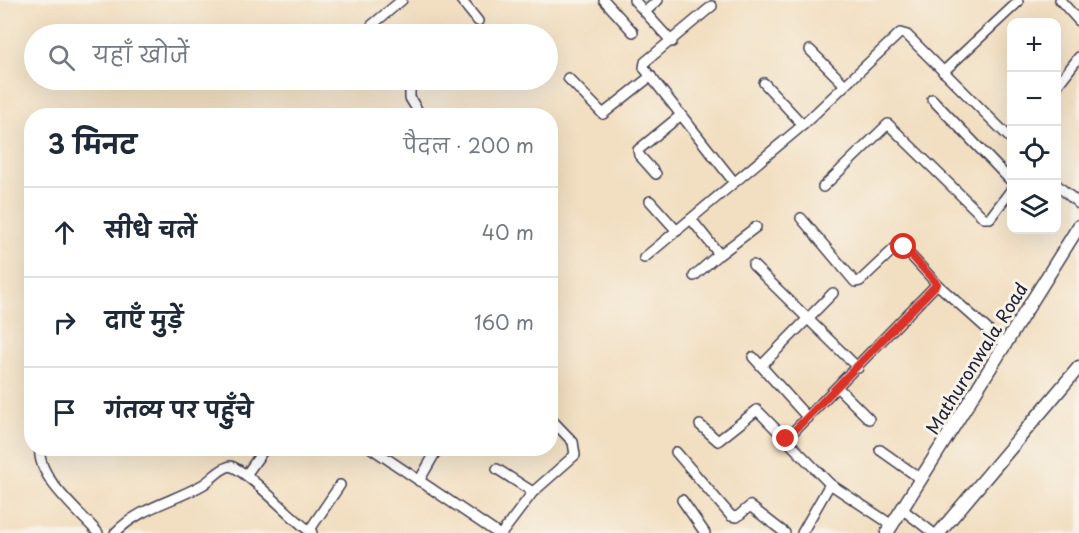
<!DOCTYPE html>
<html lang="hi">
<head>
<meta charset="utf-8">
<style>
	body { margin:0; font-family:"Playpen Sans","Playpen Sans Deva",sans-serif; background:#f2f2f3; color:#1f2937 }
	.controls { position:absolute; right:18px; top:18px; display:grid; overflow:hidden; border-radius:12px; box-shadow:0 6px 24px #0002 }
	.controls button { width:54px; height:54px; display:grid; place-items:center; padding:0; border:0; border-bottom:2px solid #e0e1e3; background:#fff; color:#1f2937; font:30px sans-serif }
	.stop { position:absolute; width:18px; height:18px; margin:-14px; border:4px solid #d93025; border-radius:50%; background:#fff }
	.stop.end { background:#d93025; border-color:#fff; box-shadow:0 2px 6px #0008 }
	.list { margin:0; padding:0; list-style:none }
	h2 { display:flex; justify-content:space-between; align-items:center; height:78px; margin:0; padding:0 24px; font-size:26px }
	h2 small { font-size:20px; font-weight:400; color:#747a83 }
	.list li { display:grid; grid-template-columns:39px 1fr auto; gap:18px; align-items:center; box-sizing:border-box; height:90px; padding:0 24px; border-top:2px solid #e0e1e3 }
	.list b { display:block; font-size:22px; white-space:nowrap }
	.list em { font-size:20px; font-style:normal; color:#747a83 }
	.icon { flex:none; width:33px; height:33px; fill:none; stroke:currentColor; stroke-width:2; stroke-linecap:round; stroke-linejoin:round }
	.map { position:relative; flex:none; width:1079px; height:533px; overflow:hidden }
	.search { position:absolute; background:#fff; box-shadow:0 6px 24px #0002; left:24px; top:24px; width:534px; height:66px; display:flex; align-items:center; gap:15px; box-sizing:border-box; padding:0 21px; border-radius:33px; color:#747a83; font-size:22px }
	.panel { position:absolute; background:#fff; box-shadow:0 6px 24px #0002; left:24px; top:108px; width:534px; height:348px; border-radius:24px }
	.map>svg:first-child { display:block }
	.lines { fill:none; stroke-linecap:round; stroke-linejoin:round }
	.minor-casing { stroke:#413e4f; stroke-width:12 }
	.tertiary-casing { stroke:#413e4f; stroke-width:15 }
	.minor { stroke:#fff; stroke-width:9 }
	.tertiary { stroke:#fff; stroke-width:12 }
	.route { stroke:#d93025; stroke-width:8 }
	.labels { text-anchor:middle; dominant-baseline:central; stroke-width:6; stroke-linejoin:round; paint-order:stroke }
	.street-label { font-size:18px; fill:#22223b; stroke:#f7f3e8 }
</style>
</head>
<body>
<div class="map">
<svg width="1079" height="533" viewBox="0 0 1079 533">
	<rect width="100%" height="100%" fill="#f7f3e8"/>
	<filter id="ink" filterUnits="userSpaceOnUse"><feTurbulence type="fractalNoise" baseFrequency=".0167" numOctaves="2"/><feDisplacementMap in="SourceGraphic" scale="12" xChannelSelector="R" yChannelSelector="G"/><feConvolveMatrix kernelMatrix="1 2 1 2 8 2 1 2 1" color-interpolation-filters="sRGB"/></filter>
	<filter id="wash" filterUnits="userSpaceOnUse"><feTurbulence type="fractalNoise" baseFrequency=".008" numOctaves="4" result="noise"/><feDisplacementMap in="SourceGraphic" scale="24" xChannelSelector="R" yChannelSelector="G"/><feGaussianBlur stdDeviation="1.35" result="paint"/><feColorMatrix in="noise" values="0 0 0 0 0 0 0 0 0 0 0 0 0 0 0 0 0 1.4 0 .05"/><feComposite in="paint" operator="in"/></filter>
	<g filter="url(#wash)">
		<rect width="100%" height="100%" fill="#f2dec0"/>
	</g>
	<g filter="url(#ink)">
		<g class="lines">
			<defs>
				<g id="minor">
					<path d="M 461,0 L 478,21"/>
					<path d="M 604,0 L 633,32"/>
					<path d="M 634,0 L 672,42"/>
					<path d="M 1060,0 L 1079,21"/>
					<path d="M 712,6 L 645,62 L 644,68 L 734,182"/>
					<path d="M 645,12 L 658,0"/>
					<path d="M 369,34 L 372,25 L 402,0"/>
					<path d="M 810,50 L 844,84"/>
					<path d="M 943,72 L 1018,2"/>
					<path d="M 568,78 L 603,114 L 651,76"/>
					<path d="M 410,80 L 410,98 L 421,116"/>
					<path d="M 764,83 L 803,125"/>
					<path d="M 1056,87 L 1079,57"/>
					<path d="M 932,99 L 1012,182"/>
					<path d="M 656,174 L 639,155 L 638,150 L 681,115"/>
					<path d="M 1056,184 L 1079,204"/>
					<path d="M 823,187 L 888,124 L 984,218 L 990,218 L 1012,189"/>
					<path d="M 650,201 L 677,231"/>
					<path d="M 801,218 L 855,282 L 860,281 L 896,247 L 901,245 L 937,284"/>
					<path d="M 691,219 L 719,254 L 694,276"/>
					<path d="M 719,255 L 756,227"/>
					<path d="M 644,258 L 803,125 L 900,33 L 907,35 L 1012,140"/>
					<path d="M 753,265 L 858,368"/>
					<path d="M 753,357 L 808,418"/>
					<path d="M 761,366 L 833,293"/>
					<path d="M 838,388 L 869,419"/>
					<path d="M 700,425 L 718,441 L 757,410 L 830,484 L 802,533"/>
					<path d="M 786,439 L 937,284 L 1006,346"/>
					<path d="M 40,448 C 36,477 80,512 98,533"/>
					<path d="M 371,448 L 497,533"/>
					<path d="M 880,450 L 921,479"/>
					<path d="M 676,452 L 731,516 L 737,517 L 750,506 L 785,533"/>
					<path d="M 497,469 L 533,492"/>
					<path d="M 246,475 L 265,448"/>
					<path d="M 419,481 L 438,448"/>
					<path d="M 830,484 L 892,525"/>
					<path d="M 682,500 L 705,533"/>
					<path d="M 902,509 L 933,533"/>
					<path d="M 309,531 L 340,485"/>
					<path d="M 115,533 C 140,507 173,502 204,484 C 213,478 219,469 230,466 C 246,469 293,520 312,533"/>
					<path d="M 502,533 L 533,492 L 575,455 L 573,442 L 550,418"/>
				</g>
				<g id="tertiary">
					<path d="M 887,533 L 1079,226"/>
					<path d="M 939,533 L 1079,367"/>
				</g>
			</defs>
			<use href="#minor" class="minor-casing"/>
			<use href="#tertiary" class="tertiary-casing"/>
			<use href="#minor" class="minor"/>
			<use href="#tertiary" class="tertiary"/>
		</g>
	</g>
	<g class="lines" filter="url(#ink)">
		<path class="route" d="M 786,439 L 937,284 L 904,247"/>
	</g>
	<g class="labels">
		<g class="street-label">
			<text transform="translate(976 358) rotate(-58)">Mathuronwala Road</text>
		</g>
	</g>
</svg>
<div class="controls">
<button>+</button>
<button>−</button>
<button><svg class="icon" aria-label="locate" viewBox="0 0 24 24"><circle cx="12" cy="12" r="6"/><path d="M12 2v4M12 18v4M2 12h4M18 12h4"/></svg></button>
<button><svg class="icon" aria-label="layers" viewBox="0 0 24 24"><path d="M12 4l9 5-9 5-9-5zM3 14l9 5 9-5"/></svg></button>
</div>
<div class="stop" style="left:904px;top:247px"></div>
<div class="stop end" style="left:786px;top:439px"></div>
<div class="search"><svg class="icon" aria-label="search" viewBox="0 0 24 24"><circle cx="10" cy="10" r="6"/><path d="M15 15l6 6"/></svg>यहाँ खोजें</div>
<section class="panel">
<h2>3 मिनट<small>पैदल · 200 m</small></h2>
<ul class="list">
<li><svg class="icon" aria-label="ahead" viewBox="0 0 24 24"><path d="M12 20V5M6 11l6-6 6 6"/></svg><div><b>सीधे चलें</b></div><em>40 m</em></li>
<li><svg class="icon" aria-label="right" viewBox="0 0 24 24"><path d="M7 20v-9h11M14 6l5 5-5 5"/></svg><div><b>दाएँ मुड़ें</b></div><em>160 m</em></li>
<li><svg class="icon" aria-label="arrive" viewBox="0 0 24 24"><path d="M6 21V4h12l-3 4 3 4H6"/></svg><div><b>गंतव्य पर पहुँचे</b></div></li>
</ul>
</section>
</div>
</body>
</html>
